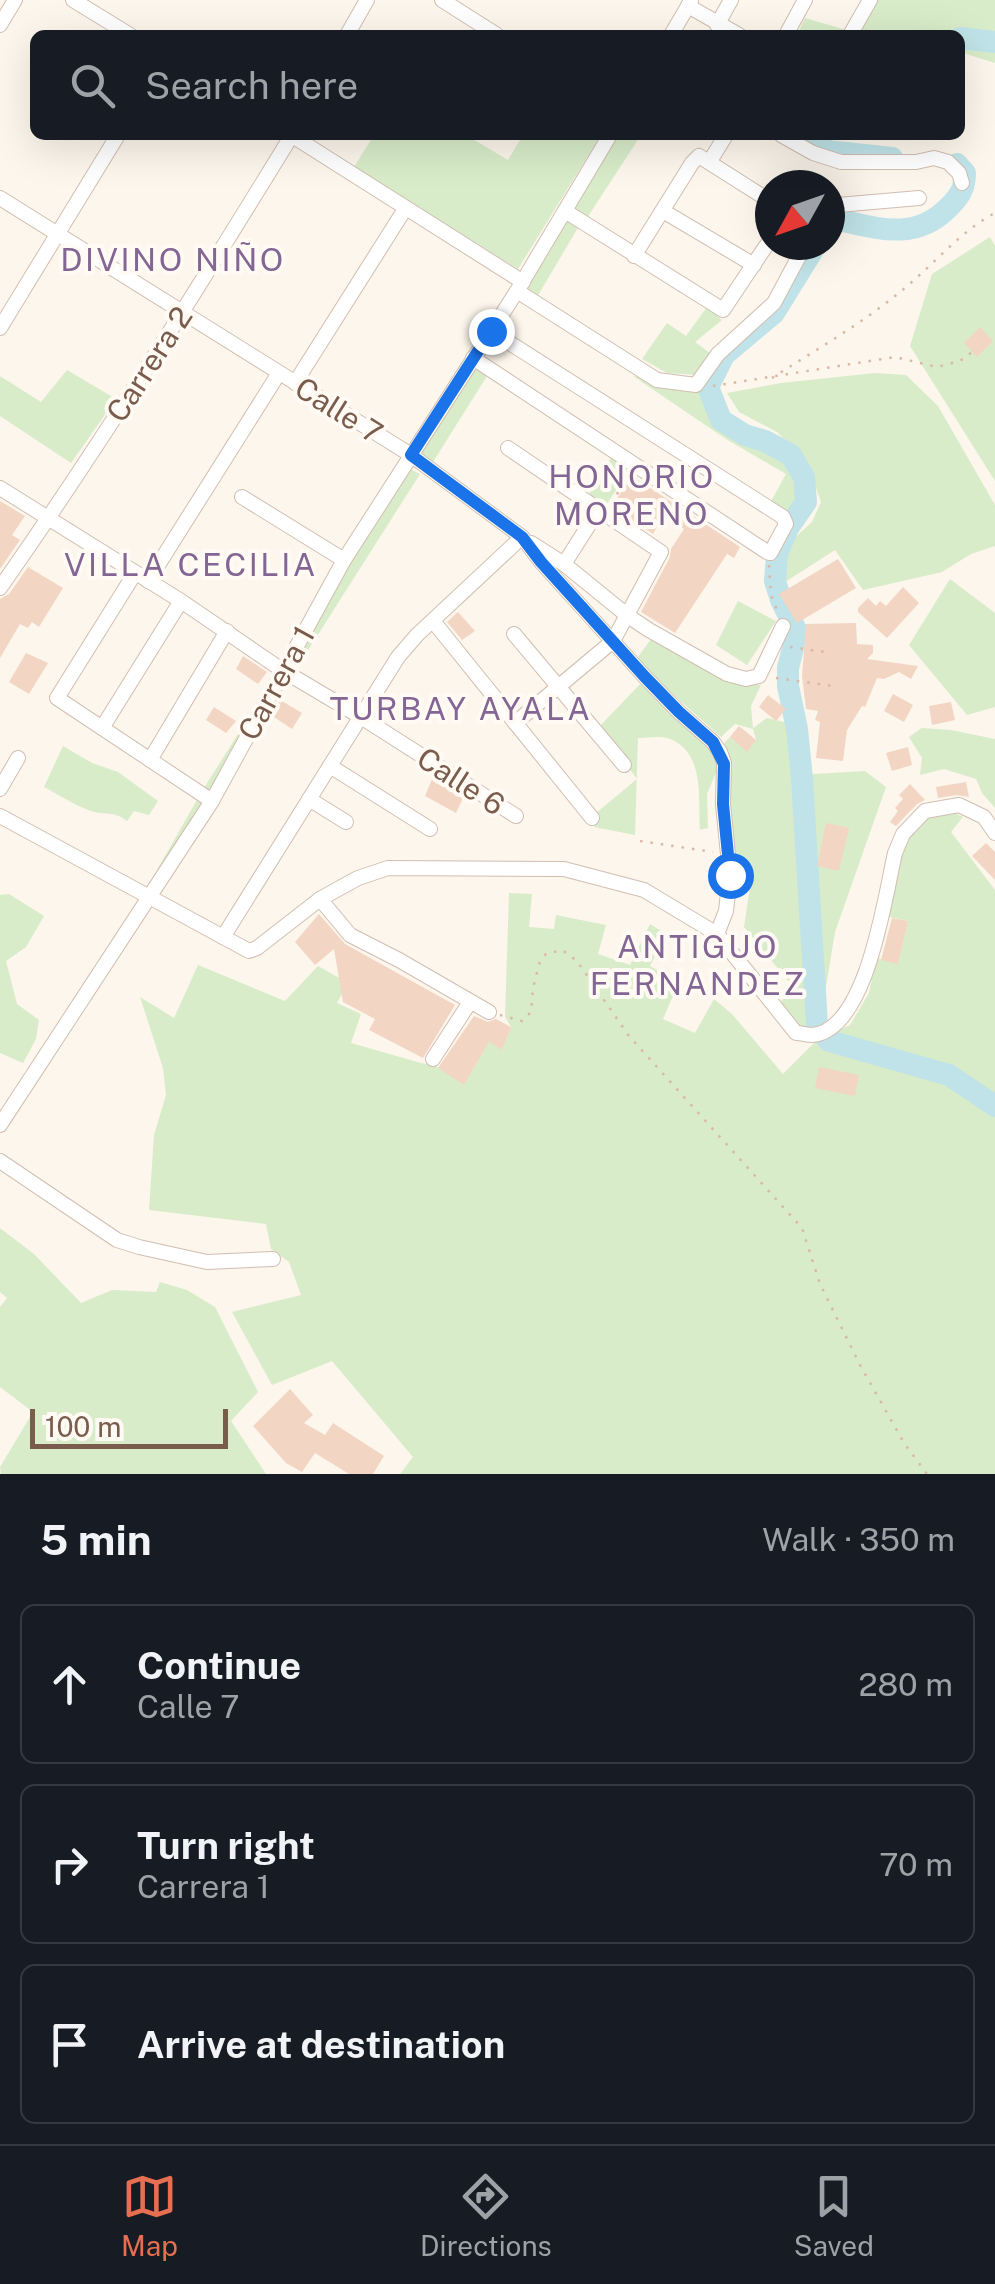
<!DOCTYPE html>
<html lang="en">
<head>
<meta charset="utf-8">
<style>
	body { margin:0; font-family:"Public Sans",sans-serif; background:#20242c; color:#f1f3f6 }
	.compass { position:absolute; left:755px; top:170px; width:90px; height:90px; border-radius:50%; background:#171b24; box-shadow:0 10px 40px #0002; rotate:230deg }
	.scale { position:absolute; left:30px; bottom:25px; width:198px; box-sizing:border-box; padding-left:10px; border:5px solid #7a5c4d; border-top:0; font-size:28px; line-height:35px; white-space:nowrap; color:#7a5c4d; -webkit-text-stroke:8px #fffaf3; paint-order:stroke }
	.stop { position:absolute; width:30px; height:30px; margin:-22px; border:8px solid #1a73e8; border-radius:50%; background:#fff }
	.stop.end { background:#1a73e8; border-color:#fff; box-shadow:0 2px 10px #0008 }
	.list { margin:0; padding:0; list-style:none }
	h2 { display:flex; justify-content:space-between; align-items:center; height:130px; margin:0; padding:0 40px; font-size:42px }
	h2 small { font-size:32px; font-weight:400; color:#9ea1a6 }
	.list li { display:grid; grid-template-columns:65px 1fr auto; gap:30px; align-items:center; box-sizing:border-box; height:160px; margin:0 20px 20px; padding:0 20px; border:2px solid #363941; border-radius:15px }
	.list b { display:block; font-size:38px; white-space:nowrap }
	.list p { margin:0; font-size:32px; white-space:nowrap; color:#9ea1a6 }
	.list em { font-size:32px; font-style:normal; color:#9ea1a6 }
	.icon { flex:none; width:55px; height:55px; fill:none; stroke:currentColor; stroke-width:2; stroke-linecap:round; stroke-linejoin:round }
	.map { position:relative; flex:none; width:995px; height:1474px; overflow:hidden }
	.search { position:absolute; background:#171b24; box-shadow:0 10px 40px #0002; left:30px; right:30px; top:30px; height:110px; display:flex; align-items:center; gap:25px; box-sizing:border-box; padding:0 35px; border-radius:15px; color:#9ea1a6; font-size:38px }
	.sheet { height:670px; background:#171b24 }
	nav { display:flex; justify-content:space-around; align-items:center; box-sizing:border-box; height:140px; border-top:2px solid #363941; background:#171b24; font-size:28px; color:#9ea1a6 }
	nav a { display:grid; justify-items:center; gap:5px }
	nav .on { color:#e76f51 }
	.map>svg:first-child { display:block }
	.green { fill:#d8ecc9 }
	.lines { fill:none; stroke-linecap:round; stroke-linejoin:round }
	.river { stroke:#bfe3e8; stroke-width:22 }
	.building { fill:#f3d5c3 }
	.minor-casing { stroke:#d1beb0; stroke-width:16 }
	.path { stroke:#d9b8a5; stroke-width:2.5; stroke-dasharray:2.5 8; stroke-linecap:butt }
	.minor { stroke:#fff; stroke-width:14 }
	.route { stroke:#1a73e8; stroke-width:12 }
	.labels { text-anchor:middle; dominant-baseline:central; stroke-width:8; stroke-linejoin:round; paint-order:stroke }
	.street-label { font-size:30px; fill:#7a5c4d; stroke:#fffaf3 }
	.neighbourhood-label { font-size:32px; letter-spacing:2.5px; fill:#846695; stroke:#fffaf3 }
</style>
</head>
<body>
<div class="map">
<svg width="995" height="1474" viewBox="0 0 995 1474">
	<rect width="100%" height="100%" fill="#fdf6ec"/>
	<g class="green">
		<path d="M 878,0 L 995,0 L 995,63 L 960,52 L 960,35 L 797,35 L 805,18 L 857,33 Z"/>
		<path d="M 374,135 L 466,135 L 508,160 L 523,135 L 601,135 L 518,269 L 354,167 Z"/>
		<path d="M 615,135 L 641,135 L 587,218 L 571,208 Z"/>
		<path d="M 566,220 L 579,226 L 537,297 L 524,289 Z"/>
		<path d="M 990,237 L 995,246 L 995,481 L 910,346 L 932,274 Z"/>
		<path d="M 707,307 L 722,320 L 695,342 L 710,353 L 698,375 L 667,373 L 642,359 L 667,323 L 686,336 Z"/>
		<path d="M 473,367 L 487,376 L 433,462 L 418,453 Z"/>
		<path d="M 67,370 L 116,399 L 71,463 L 0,416 L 0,376 L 41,402 Z"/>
		<path d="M 875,373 L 906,375 L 938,406 L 995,505 L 995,546 L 971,554 L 942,572 L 863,590 L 835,550 L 785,582 L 783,565 L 791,541 L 812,522 L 821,502 L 807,462 L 777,432 L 739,412 L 727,393 L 781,383 Z"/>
		<path d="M 633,376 L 696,385 C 712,427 724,431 764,447 C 774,451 784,454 791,463 C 800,474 800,488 802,501 L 787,520 L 769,505 L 786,474 L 726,439 Z"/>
		<path d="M 612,456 L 631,467 L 605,507 L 588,496 Z"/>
		<path d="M 408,468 L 420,474 L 298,666 L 287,659 Z"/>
		<path d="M 950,579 L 995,613 L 995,707 L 967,715 L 909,645 Z"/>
		<path d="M 738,601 L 776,621 L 747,665 L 716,645 Z"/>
		<path d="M 651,639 L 722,678 L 761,685 L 751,706 L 753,728 L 767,718 L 792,724 L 797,775 L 865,771 L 886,787 L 835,932 L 826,987 L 819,1002 L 827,1022 L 811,1031 L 798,1028 L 779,1004 L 793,987 L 744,927 L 752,873 L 735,872 L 735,852 L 729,840 L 726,806 L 732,766 L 724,743 L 730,737 L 747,751 L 756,740 L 753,729 L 735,724 L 721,737 L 635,661 Z"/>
		<path d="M 278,671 L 157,887 L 149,884 L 202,791 Z"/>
		<path d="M 643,681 L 712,750 L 718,768 L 707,794 L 708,828 L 700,830 C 698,798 705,753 670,739 C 661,735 647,738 638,738 L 635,835 L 594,827 L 595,814 L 637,779 L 599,727 Z"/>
		<path d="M 922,728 L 951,730 L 995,739 L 995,808 L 982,793 L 976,779 L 944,769 L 920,775 L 922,758 L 909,737 Z"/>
		<path d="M 63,746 L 92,763 L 118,772 L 158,801 L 149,815 L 134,811 L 127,821 C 114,810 103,816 88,810 C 73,804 59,795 44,787 Z"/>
		<path d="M 953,812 L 963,817 L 951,832 L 995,890 L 995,1474 L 400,1474 L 413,1457 L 332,1361 L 272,1385 L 232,1312 L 301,1295 L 289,1262 L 271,1249 L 266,1224 L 149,1210 L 154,1135 L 166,1095 L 163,1068 L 140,997 L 174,1018 L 198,965 L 285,1001 L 318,966 L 348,983 L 337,1003 L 361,1014 L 351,1043 L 421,1063 L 434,1065 L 464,1084 L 489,1042 L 502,1049 L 511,1027 L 505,1017 L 509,893 L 532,894 L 529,927 L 554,929 L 556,915 L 606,925 L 598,954 L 630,965 L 650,924 L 666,934 L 650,966 L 679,982 L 663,1019 L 695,1033 L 714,999 L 732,1014 L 783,1074 L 816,1041 L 850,1025 L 869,993 L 876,958 L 898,963 L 908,921 L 885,916 L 894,892 L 906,833 L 923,817 Z"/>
		<path d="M 9,894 L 44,916 L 26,947 L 6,961 L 17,1004 L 39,1020 L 36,1039 L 23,1063 L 0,1053 L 0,895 Z"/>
		<path d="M 0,1228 L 34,1254 L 81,1303 L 112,1290 L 156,1292 L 160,1282 L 187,1290 L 215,1307 L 258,1392 L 231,1421 L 266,1474 L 1,1474 L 0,1467 L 33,1412 L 0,1387 L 0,1307 L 7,1298 L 0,1292 Z"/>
	</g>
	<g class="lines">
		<g class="river">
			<path d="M 960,38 L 995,42"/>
			<path d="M 817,135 L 818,143 L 827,151 L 892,158"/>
			<path d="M 830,226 L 839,220 C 880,229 916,241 949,207 C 960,196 965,188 965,173 L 957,164"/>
			<path d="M 816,245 L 774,313 L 724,355 L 708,387 L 721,420 L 745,435 L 765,441 L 791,455 L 804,477 L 806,502 L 788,528 L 777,554 L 775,581 L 781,600 L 797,632 L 788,668 L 788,686 L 797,729 L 802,779 L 817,1025 L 829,1041 L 949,1075 L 995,1106"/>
		</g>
	</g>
	<g class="building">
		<path d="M 980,327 L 993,341 L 977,357 L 964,343 Z"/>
		<path d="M 632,476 L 740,547 L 734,558 L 727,554 L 675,633 L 641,612 L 670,557 L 671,549 L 684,529 L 664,515 L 653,534 L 612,506 Z"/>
		<path d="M 0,501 L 25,516 L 12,535 L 20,540 L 0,569 Z"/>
		<path d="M 838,559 L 856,588 L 797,623 L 779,594 Z"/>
		<path d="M 28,567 L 63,588 L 39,627 L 32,622 L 28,628 L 20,624 L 0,658 L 0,599 L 9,594 Z"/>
		<path d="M 903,587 L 919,603 L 887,638 L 858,612 L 858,608 L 868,598 L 876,606 L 880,601 L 886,606 Z"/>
		<path d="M 458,612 L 475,631 L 462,640 L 447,622 Z"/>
		<path d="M 856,623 L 857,644 L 873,645 L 873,653 L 867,659 L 918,666 L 911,679 L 899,672 L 884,679 L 877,678 L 865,707 L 862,706 L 847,730 L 843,761 L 816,758 L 820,722 L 815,720 L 818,711 L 806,709 L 802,676 L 806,624 Z"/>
		<path d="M 26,653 L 48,663 L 29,694 L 9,682 Z"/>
		<path d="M 243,656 L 267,672 L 258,684 L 236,669 Z"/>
		<path d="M 893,694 L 913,705 L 904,722 L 884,711 Z"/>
		<path d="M 768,695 L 786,709 L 776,721 L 759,707 Z"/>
		<path d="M 280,700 L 302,713 L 292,729 L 271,715 Z"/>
		<path d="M 951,702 L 955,720 L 932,725 L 929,706 Z"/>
		<path d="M 214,707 L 236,721 L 226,733 L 206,720 Z"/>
		<path d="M 739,726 L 756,740 L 747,752 L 730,737 Z"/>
		<path d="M 908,747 L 912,765 L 892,771 L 886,753 Z"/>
		<path d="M 433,777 L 464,796 L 456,813 L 425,796 Z"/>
		<path d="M 966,782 L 969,797 L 957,795 L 938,798 L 936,787 Z"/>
		<path d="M 910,784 L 925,800 L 917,804 L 896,826 L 890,822 L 898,811 L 895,808 L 903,799 L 899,795 Z"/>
		<path d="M 826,823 L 849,828 L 839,871 L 817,866 Z"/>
		<path d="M 986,843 L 995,852 L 995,880 L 972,856 Z"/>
		<path d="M 319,914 L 345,944 L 455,1005 L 423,1058 L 369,1030 L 375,1019 L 343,1002 L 334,949 L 315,965 L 295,942 Z"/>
		<path d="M 892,918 L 908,921 L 898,964 L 881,960 Z"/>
		<path d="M 474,1016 L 488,1022 L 496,1019 L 511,1027 L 502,1050 L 489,1042 L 464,1085 L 438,1068 Z"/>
		<path d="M 819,1067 L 859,1075 L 855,1096 L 815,1088 Z"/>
		<path d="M 290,1389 L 313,1415 L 304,1423 L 325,1435 L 333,1423 L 384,1456 L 373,1474 L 349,1474 L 315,1453 L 302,1472 L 286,1463 L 253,1426 Z"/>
	</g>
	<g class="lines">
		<defs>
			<g id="minor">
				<path d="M 73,0 L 130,35"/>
				<path d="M 442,0 L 497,35"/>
				<path d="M 688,6 L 739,35"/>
				<path d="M 0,25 L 15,0"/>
				<path d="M 717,25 L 731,0"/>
				<path d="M 347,35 L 367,0"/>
				<path d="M 671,35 L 691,1"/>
				<path d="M 786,35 L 805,0"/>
				<path d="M 850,35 L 870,0"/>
				<path d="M 291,135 L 523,282"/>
				<path d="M 781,135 L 813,153 L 841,162 L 916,162 L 934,158 L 948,162 L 959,173 L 962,183"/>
				<path d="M 710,161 L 726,135"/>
				<path d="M 0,198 L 411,455 L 522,537 L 541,562 L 645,677 L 679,712 L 713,742 L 720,752 L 724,763 L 723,804 L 730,875 L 726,911 L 717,934"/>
				<path d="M 830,209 L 838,205 L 919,198"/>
				<path d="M 565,211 L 723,310 L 770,240"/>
				<path d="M 663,211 L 754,265"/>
				<path d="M 634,256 L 692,163 L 699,156 L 770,201"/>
				<path d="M 517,291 L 657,380 L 696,385 L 718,354 L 774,303 L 805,245"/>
				<path d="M 0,328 L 118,135"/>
				<path d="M 473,358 L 767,552 L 770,553 L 772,550 L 786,524 L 783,517 L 491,331"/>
				<path d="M 295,383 L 405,209"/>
				<path d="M 508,448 L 661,552 L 613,641 L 515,723"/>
				<path d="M 0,488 L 181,601 L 282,670 L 361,717 L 516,816"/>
				<path d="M 242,497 L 344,560"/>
				<path d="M 531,543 L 564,564 L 628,616 L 649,630 L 727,674 L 746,679 L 759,676 L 783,626"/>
				<path d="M 564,564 L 599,509"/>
				<path d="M 135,573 L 57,698 L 212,801"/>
				<path d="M 148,581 L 279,373"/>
				<path d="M 0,588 C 103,441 198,288 292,135"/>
				<path d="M 433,621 L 592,818"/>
				<path d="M 514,634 L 624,765"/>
				<path d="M 102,728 L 181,601"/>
				<path d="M 150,760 L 227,631"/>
				<path d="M 330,766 L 430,829"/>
				<path d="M 0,789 L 18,758"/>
				<path d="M 309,799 L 346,822"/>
				<path d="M 0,816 L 249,951 L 257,948 L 320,899 L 358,878 L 388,868 L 564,869 L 644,890 L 717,934 L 796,1033 C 802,1033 807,1035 812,1035 C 867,1031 885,896 895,853 L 903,834 L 925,811 L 959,805 L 984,817 L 995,833"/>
				<path d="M 320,899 L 350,935 L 399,960 L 489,1012"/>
				<path d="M 223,937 L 398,657 L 417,635 L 522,537"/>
				<path d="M 433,1059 L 470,1002"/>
				<path d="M 0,1125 L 212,801 L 344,560 L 517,291 L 610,135"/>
				<path d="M 0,1161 L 117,1240 L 139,1247 L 207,1262 L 273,1259"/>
			</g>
		</defs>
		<use href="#minor" class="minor-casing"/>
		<g class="path">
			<path d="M 772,378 C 817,349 865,322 906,287 C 936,262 961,231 995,213"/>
			<path d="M 713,386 L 895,357 L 937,367 L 960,361 L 972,352"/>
			<path d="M 591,486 L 605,463"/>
			<path d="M 611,503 L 629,476"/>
			<path d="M 769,565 L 771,595 L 779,615"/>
			<path d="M 790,647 L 826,652"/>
			<path d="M 776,678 L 833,686"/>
			<path d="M 640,841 L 713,852"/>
			<path d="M 500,1015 L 522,1021 L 531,1012 L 533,988 L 540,961 L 546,954 L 562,950 L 577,961 L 629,1036 L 802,1228 L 820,1284 L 860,1365 L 904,1443 L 927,1474"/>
		</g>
		<use href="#minor" class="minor"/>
	</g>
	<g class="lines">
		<path class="route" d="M 491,331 L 411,455 L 522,537 L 541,562 L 645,677 L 679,712 L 713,742 L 724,764 L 723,804 L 730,875"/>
	</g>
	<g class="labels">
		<g class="street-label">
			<text transform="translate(149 364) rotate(-57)">Carrera 2</text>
			<text transform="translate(339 410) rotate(32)">Calle 7</text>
			<text transform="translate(276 683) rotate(-61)">Carrera 1</text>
			<text transform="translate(461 781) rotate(33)">Calle 6</text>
		</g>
		<g class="neighbourhood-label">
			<text x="173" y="259">DIVINO NIÑO</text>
			<text x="632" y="476">HONORIO<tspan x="632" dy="37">MORENO</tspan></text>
			<text x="191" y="564">VILLA CECILIA</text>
			<text x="461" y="708">TURBAY AYALA</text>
			<text x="698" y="946">ANTIGUO<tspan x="698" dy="37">FERNANDEZ</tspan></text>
		</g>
	</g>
</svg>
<svg class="compass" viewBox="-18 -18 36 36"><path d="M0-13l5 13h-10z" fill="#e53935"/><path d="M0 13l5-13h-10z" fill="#9ea1a6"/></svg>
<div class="scale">100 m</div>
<div class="stop" style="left:730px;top:875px"></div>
<div class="stop end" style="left:491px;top:331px"></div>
<div class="search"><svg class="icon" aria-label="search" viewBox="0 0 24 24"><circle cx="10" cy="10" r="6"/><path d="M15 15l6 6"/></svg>Search here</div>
</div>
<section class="sheet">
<h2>5 min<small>Walk · 350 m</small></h2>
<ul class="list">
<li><svg class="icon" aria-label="ahead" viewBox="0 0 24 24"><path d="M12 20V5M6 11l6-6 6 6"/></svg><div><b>Continue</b><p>Calle 7</p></div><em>280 m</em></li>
<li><svg class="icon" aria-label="right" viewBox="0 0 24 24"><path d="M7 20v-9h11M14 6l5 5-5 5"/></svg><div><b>Turn right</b><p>Carrera 1</p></div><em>70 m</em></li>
<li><svg class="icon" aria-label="arrive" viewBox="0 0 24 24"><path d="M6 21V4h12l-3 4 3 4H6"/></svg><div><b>Arrive at destination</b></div></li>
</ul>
</section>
<nav>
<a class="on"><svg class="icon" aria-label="map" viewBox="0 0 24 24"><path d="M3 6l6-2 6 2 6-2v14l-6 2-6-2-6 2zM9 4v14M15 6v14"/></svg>Map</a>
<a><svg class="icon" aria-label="directions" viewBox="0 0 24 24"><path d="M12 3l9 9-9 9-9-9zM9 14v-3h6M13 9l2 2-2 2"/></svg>Directions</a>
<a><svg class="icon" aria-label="saved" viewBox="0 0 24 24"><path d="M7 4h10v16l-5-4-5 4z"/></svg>Saved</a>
</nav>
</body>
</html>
